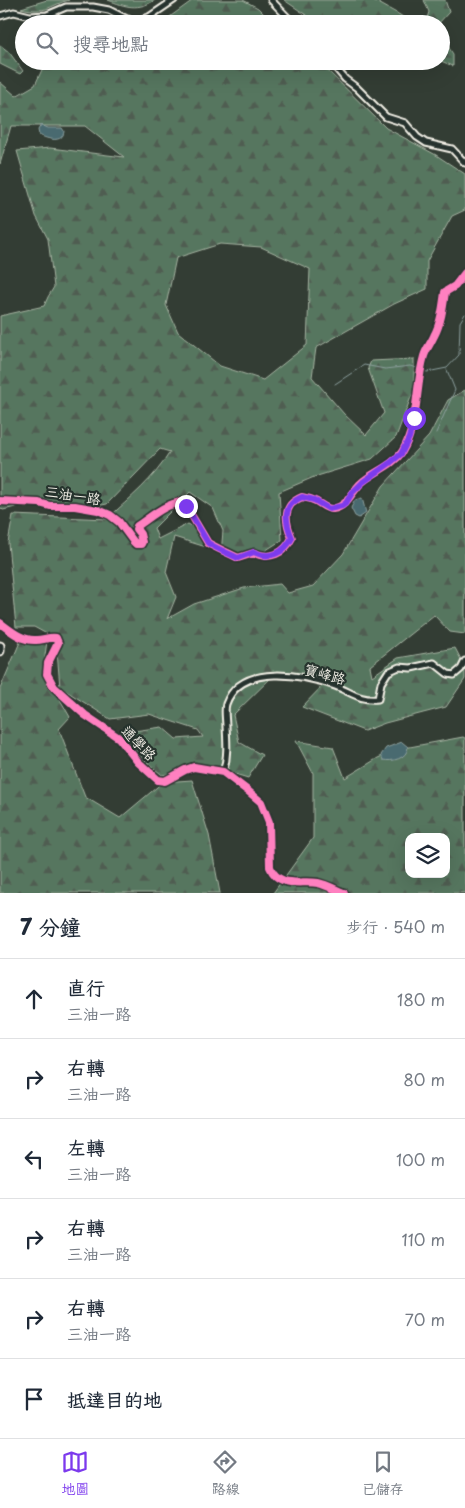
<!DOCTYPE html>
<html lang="zh-TW">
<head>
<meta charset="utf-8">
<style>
	body { margin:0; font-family:"Playpen Sans","LXGW WenKai TC",sans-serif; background:#f2f2f3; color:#1f2937 }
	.controls { position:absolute; right:15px; bottom:15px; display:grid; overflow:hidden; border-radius:10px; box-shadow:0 5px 20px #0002 }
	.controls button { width:45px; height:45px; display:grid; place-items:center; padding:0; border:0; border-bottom:1px solid #e0e1e3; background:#fff; color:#1f2937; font:25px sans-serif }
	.stop { position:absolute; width:15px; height:15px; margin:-11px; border:4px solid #7c3aed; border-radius:50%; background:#fff }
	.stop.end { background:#7c3aed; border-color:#fff; box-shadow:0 1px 5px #0008 }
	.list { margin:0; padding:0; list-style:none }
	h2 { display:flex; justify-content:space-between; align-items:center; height:65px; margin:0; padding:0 20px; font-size:21px }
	h2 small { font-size:16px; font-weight:400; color:#747a83 }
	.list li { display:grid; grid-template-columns:32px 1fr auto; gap:15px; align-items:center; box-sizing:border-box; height:80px; padding:0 20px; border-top:1px solid #e0e1e3 }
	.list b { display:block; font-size:19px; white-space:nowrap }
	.list p { margin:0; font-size:16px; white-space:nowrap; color:#747a83 }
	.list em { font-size:16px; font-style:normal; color:#747a83 }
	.icon { flex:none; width:28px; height:28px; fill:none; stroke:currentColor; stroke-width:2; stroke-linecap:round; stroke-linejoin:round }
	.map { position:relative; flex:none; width:465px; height:893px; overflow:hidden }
	.search { position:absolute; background:#fff; box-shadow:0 5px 20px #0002; left:15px; right:15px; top:15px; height:55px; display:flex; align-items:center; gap:12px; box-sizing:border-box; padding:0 18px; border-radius:28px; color:#747a83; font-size:19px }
	.sheet { height:545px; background:#fff }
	nav { display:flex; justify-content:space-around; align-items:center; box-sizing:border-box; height:70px; border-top:1px solid #e0e1e3; background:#fff; font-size:14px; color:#747a83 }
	nav a { display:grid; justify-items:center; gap:2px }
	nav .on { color:#7c3aed }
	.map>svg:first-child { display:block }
	.forest { fill:url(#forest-firs); stroke:#a6b4a3; fill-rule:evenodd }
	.water { fill:#496a6f; stroke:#8da09f }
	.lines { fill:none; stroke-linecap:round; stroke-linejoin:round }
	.stream { stroke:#8da09f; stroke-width:1 }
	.street-casing { stroke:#f4f1e8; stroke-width:9 }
	.secondary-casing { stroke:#f4f1e8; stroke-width:11 }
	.street { stroke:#26332d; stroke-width:5 }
	.secondary { stroke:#26332d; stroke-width:7 }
	.cycleway-casing { stroke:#26332d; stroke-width:11 }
	.cycleway { stroke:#ff80c0; stroke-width:8 }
	.route { stroke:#7c3aed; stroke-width:6 }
	.labels { text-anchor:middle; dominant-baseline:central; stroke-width:4.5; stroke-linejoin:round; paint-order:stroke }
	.street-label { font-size:14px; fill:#f4f1e8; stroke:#26332d }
</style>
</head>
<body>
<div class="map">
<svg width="465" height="893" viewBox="0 0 465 893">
	<defs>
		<pattern id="forest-firs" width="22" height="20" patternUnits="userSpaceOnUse" patternTransform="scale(1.25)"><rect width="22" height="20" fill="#57765e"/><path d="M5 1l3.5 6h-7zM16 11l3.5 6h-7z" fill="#4f5d51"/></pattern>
	</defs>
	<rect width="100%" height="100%" fill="#333d34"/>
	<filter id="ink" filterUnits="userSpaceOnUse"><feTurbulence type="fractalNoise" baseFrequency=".02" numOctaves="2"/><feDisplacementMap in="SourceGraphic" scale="10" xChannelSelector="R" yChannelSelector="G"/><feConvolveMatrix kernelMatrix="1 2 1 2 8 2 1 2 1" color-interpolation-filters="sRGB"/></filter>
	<g filter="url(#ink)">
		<g class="forest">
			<path d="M 47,0 L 69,0 C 60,2 54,6 46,9 C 37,11 29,10 21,8 Z"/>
			<path d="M 108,0 L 155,0 C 138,11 126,7 108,0 Z"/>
			<path d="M 193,0 L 243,0 L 258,8 L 274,24 L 160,24 Z"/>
			<path d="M 284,0 L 373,0 L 400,15 L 413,24 L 387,24 L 380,20 L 368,24 L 317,24 L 312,19 Z"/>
			<path d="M 424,0 L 445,0 L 449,12 L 438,24 L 425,24 L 429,12 Z"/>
			<path d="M 100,18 L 129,24 L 54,24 L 53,21 Z"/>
			<path d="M 441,36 L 453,54 L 453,66 L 441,61 Z"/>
			<path d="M 0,45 L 9,52 L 23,71 L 20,74 L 0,64 Z"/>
			<path d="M 46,61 L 318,61 L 386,128 L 436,155 L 465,174 L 465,210 L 452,216 L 427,261 L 427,289 L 394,304 L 316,348 L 312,377 L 344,414 L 366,435 L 384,413 L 368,368 L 371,361 L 414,359 L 414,389 L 396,437 L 372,459 L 314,477 L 279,492 L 282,540 L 263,552 L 221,554 L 223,531 L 213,508 L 190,492 L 154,528 L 158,539 L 188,524 L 205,533 L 206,547 L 174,537 L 166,572 L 176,597 L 167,619 L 194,604 L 244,588 L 280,584 L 288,593 L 313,586 L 343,554 L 383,486 L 429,436 L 448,400 L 465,390 L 465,634 L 450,632 L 434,615 L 370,666 L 372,676 L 398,658 L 455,648 L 465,667 L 465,679 L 446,707 L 385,723 L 364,731 L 302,707 L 325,683 L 275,674 L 233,715 L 239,742 L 262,755 L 248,778 L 209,766 L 162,775 L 139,755 L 120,733 L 162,727 L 176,739 L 203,737 L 198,730 L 149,714 L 110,719 L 60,687 L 56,639 L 34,627 L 16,627 L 8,543 L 13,515 L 107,519 C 130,498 154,479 170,452 L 160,449 L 107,504 L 76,510 L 20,506 L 3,510 L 0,507 L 0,316 L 44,306 L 48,297 L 54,287 L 48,239 L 36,216 L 17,151 L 50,148 L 124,157 L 85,126 L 11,126 L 0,164 L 0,82 L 16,96 L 35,85 ZM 220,244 L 261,247 L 310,269 L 307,345 L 263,380 L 220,366 L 178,332 L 166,305 L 176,258 Z"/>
			<path d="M 47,641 L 43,670 L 70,717 L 59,729 L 85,797 L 120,818 L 163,782 L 192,780 L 209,835 L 220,893 L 0,893 L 0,689 L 20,642 Z"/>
			<path d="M 463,737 L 465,738 L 465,893 L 273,893 L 313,838 L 313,773 L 296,741 L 333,747 L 345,778 L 378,758 L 399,749 ZM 409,837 L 446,837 L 446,874 L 409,874 Z"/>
		</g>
		<g class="water">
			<path d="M 41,125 L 48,128 L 62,128 L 64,131 C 63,144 47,139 39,135 L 38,130 Z"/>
			<path d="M 362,498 L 366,513 L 359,518 L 355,516 L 351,508 L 355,500 Z"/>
			<path d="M 402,742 L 408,747 C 407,759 392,762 383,760 L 381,755 L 386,748 Z"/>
		</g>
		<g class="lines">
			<g class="stream">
				<path d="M 424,371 L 427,372 L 447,368 L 459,355 L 460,322 L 465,314"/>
				<path d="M 335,384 L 364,365 L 385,369 L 410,366 L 420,369"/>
				<path d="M 436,433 L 455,390 L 447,370"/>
			</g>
			<defs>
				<g id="street">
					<path d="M 271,0 L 294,24"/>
					<path d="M 0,16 L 14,12 L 30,16 L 47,15 L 66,7 L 93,7 L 109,10 L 127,19 L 136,21 L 149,17 L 174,0"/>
					<path d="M 330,61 L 345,79 L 357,88 L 386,117 L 405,123 L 417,137 L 426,143 L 452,149 L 465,163"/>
					<path d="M 0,501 L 39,503 L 50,506 L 75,506 L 98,510 L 110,515 L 119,522 L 133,541 L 136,544 L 141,544 L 142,542 L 140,534 L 136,529 L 137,526 C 151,517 164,504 182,502 L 186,506 L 208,543 C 216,548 229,553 238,558 L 254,553 C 270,560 284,554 292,538 C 285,521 282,505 302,497 C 305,498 309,498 313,500 C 320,502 325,510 333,509 C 346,507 351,494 360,484 C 372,472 392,467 402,452 C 419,424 415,387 424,356 C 426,349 431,343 434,336 C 441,323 443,307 445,292 L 455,286 L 465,273"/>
					<path d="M 0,623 C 11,631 22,641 36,640 C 43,640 49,637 56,638 L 58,643 L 48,663 L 47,674 L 54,687 L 85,715 L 119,738 L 138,762 L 158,780 L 165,781 L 185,770 L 194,767 L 223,772 L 248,791 L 261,802 L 269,822 L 270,867 C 279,889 301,880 318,883 C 327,885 336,890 344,893"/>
					<path d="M 223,772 C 228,758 227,742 226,727 C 226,720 224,710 226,704 C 241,662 304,675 335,686 C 351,692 360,701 378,699 L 381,683 L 388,672 L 399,667 L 411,668 L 434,663 L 448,674 L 454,675 L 461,669 L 465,661"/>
				</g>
				<path id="secondary" d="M 0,646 L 0,651"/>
			</defs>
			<use href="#street" class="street-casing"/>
			<use href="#secondary" class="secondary-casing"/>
			<use href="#street" class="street"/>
			<use href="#secondary" class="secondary"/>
			<defs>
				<g id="cycleway">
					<path d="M 0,501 L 39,503 L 50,506 L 75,506 L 98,510 L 110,515 L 119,522 L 133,541 L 136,544 L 141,544 L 142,542 L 140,534 L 136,529 L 137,526 C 151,517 164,504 182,502 L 186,506 L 208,543 C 216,548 229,553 238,558 L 254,553 C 270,560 284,554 292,538 C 285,521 282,505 302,497 C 305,498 309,498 313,500 C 320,502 325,510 333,509 C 346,507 351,494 360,484 C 372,472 392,467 402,452 C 419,424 415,387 424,356 C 426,349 431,343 434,336 C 441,323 443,307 445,292 L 455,286 L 465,273"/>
					<path d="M 0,623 C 11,631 22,641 36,640 C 43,640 49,637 56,638 L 58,643 L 48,663 L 47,674 L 54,687 L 85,715 L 119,738 L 138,762 L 158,780 L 165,781 L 185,770 L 194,767 L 223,772 L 248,791 L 261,802 L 269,822 L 270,867 C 279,889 301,880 318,883 C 327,885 336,890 344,893"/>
				</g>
			</defs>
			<use href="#cycleway" class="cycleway-casing"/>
			<use href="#cycleway" class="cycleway"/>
		</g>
	</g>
	<g class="lines" filter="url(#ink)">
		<path class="route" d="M 186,506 L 208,543 C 217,549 228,553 238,558 L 254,552 C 270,560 284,553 292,538 C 285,521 282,505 302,497 L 314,500 L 329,509 L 342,506 L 346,503 L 352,493 L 363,482 L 390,463 L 401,454 L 409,438 L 414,418"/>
	</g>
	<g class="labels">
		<g class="street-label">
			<text transform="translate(73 495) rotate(9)">三油一路</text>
			<text transform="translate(325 674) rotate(15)">寶峰路</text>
			<text transform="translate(139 743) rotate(46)">通學路</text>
		</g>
	</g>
</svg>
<div class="controls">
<button><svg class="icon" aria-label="layers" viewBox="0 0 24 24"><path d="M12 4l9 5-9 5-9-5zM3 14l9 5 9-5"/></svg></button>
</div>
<div class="stop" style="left:414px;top:418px"></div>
<div class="stop end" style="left:186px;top:506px"></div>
<div class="search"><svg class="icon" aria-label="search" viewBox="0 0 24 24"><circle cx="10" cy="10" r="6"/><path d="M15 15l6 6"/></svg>搜尋地點</div>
</div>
<section class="sheet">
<h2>7 分鐘<small>步行 · 540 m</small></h2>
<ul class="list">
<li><svg class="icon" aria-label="ahead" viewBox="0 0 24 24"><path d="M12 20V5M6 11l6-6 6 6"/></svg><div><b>直行</b><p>三油一路</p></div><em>180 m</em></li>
<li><svg class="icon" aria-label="right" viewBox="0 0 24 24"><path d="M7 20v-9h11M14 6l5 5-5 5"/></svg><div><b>右轉</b><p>三油一路</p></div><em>80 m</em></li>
<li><svg class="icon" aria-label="left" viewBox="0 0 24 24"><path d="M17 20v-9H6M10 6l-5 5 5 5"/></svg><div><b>左轉</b><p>三油一路</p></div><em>100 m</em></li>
<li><svg class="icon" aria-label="right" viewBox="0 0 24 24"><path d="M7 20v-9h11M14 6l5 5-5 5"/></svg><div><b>右轉</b><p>三油一路</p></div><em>110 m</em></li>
<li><svg class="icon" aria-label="right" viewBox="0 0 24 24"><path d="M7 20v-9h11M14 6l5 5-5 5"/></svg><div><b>右轉</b><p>三油一路</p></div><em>70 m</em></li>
<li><svg class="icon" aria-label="arrive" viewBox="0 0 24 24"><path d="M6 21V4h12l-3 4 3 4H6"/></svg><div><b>抵達目的地</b></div></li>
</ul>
</section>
<nav>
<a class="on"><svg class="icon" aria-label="map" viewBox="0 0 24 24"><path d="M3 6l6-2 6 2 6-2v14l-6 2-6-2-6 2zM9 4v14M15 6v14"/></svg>地圖</a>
<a><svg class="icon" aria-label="directions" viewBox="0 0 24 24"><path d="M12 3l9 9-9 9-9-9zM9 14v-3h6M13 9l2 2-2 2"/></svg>路線</a>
<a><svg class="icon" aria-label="saved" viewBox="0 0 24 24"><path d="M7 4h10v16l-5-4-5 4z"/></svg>已儲存</a>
</nav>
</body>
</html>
